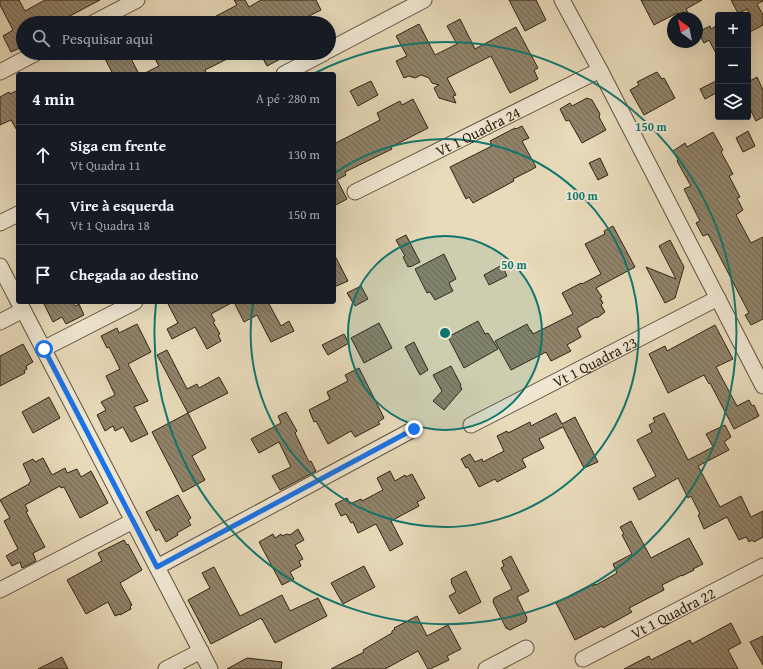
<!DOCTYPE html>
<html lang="pt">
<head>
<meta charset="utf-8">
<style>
	body { margin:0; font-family:"Gentium Book Plus",serif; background:#242831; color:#f1f3f6 }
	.controls { position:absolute; right:12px; top:12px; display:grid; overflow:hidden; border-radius:4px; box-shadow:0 4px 16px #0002 }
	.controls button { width:36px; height:36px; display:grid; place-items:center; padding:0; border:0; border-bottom:1px solid #363941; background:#171b24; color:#f1f3f6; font:20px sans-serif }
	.compass { position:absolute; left:667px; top:12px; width:36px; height:36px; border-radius:50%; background:#171b24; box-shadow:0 4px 16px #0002; rotate:327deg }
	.stop { position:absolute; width:12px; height:12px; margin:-9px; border:3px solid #1a73e8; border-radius:50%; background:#fff }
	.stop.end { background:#1a73e8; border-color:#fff; box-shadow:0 1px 4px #0008 }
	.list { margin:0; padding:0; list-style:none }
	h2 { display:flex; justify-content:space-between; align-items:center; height:52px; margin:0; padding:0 16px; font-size:17px }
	h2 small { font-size:13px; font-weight:400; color:#9ea1a6 }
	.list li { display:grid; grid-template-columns:26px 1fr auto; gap:12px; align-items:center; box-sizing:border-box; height:60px; padding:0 16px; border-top:1px solid #363941 }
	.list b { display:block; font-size:15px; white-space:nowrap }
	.list p { margin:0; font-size:13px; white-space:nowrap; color:#9ea1a6 }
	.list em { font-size:13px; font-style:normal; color:#9ea1a6 }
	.icon { flex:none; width:22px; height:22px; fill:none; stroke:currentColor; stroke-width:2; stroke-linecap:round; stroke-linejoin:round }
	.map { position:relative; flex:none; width:763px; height:669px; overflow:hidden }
	.search { position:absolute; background:#171b24; box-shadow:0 4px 16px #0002; left:16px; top:16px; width:320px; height:44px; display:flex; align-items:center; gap:10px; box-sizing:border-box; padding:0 14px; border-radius:22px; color:#9ea1a6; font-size:15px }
	.panel { position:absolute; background:#171b24; box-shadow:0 4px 16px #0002; left:16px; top:72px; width:320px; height:232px; border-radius:4px }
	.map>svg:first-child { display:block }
	.building { fill:url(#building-back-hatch); stroke:#302414 }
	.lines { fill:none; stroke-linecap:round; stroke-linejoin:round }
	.minor-casing { stroke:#5e523e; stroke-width:17 }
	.minor { stroke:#f0e7d2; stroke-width:15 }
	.route { stroke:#1a73e8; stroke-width:5 }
	.ring { fill:none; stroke:#0f766e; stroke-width:2 }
	.labels { text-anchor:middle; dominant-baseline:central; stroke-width:4; stroke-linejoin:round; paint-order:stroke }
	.street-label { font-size:15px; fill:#302414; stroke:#f0e7d2 }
	.centre { fill:#0f766e; stroke:#f0e7d2; stroke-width:2 }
	.ring-label { font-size:12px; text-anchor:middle; font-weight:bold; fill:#0f766e; stroke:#f0e7d2; stroke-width:4; stroke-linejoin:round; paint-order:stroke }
</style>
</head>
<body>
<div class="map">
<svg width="763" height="669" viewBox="0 0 763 669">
	<defs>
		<pattern id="building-back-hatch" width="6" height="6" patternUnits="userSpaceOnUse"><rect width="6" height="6" fill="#90836a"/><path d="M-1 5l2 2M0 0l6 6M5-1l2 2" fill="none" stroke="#766b56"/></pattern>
	</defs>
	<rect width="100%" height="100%" fill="#e8daba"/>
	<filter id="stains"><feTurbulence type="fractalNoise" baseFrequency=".005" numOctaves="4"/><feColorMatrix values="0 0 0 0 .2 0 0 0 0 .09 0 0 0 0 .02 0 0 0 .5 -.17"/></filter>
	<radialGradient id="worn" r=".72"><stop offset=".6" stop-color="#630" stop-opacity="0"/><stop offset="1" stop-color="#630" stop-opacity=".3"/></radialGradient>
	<g class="building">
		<path d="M 0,0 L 19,0 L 25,11 L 45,0 L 100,0 L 66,18 L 68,23 L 23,23 L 23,49 L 22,47 L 11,52 L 3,36 L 13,30 L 0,5 Z"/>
		<path d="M 234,0 L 245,0 L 249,7 L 261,0 L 316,0 L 321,10 L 295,23 L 282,23 L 280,19 L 273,23 L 203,23 L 237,5 Z"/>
		<path d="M 509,0 L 536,0 L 546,20 L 525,31 Z"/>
		<path d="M 641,0 L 702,0 L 686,9 L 691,18 L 686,18 L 678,15 L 677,13 L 654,25 Z"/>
		<path d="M 731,0 L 763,0 L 763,1 L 757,4 L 763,15 L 763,25 L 748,33 L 748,9 L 738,13 Z"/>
		<path d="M 460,19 L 475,49 L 516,27 L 538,68 L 534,70 L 538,79 L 510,93 L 491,56 L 447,78 L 456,95 L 453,96 L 456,103 L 439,98 L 434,88 L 439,85 L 432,83 L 429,78 L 421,75 L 415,78 L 409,76 L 404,78 L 396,61 L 407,56 L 396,36 L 419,24 L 435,55 L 457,44 L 447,26 Z"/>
		<path d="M 718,25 L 718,57 L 709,40 L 704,43 L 698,32 L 710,26 L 711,29 Z"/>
		<path d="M 102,53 L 128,53 L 139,74 L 113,74 Z"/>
		<path d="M 152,53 L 239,53 L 205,70 L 207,74 L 143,74 L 159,66 Z"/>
		<path d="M 260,53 L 292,53 L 267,66 Z"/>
		<path d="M 657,72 L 662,79 L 664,78 L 675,98 L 644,115 L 630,90 L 639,85 L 637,82 Z"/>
		<path d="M 757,77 L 763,90 L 763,117 L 756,121 L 748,105 L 748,82 Z"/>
		<path d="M 718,80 L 718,92 L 705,99 L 700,89 Z"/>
		<path d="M 371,81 L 378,95 L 358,106 L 350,91 Z"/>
		<path d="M 18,90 L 18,132 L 11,120 L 0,125 L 0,97 L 9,92 L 10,94 Z"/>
		<path d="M 587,98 L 592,100 L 600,114 L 599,117 L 606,130 L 582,143 L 569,120 L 566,121 L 560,109 L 570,103 L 572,106 Z"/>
		<path d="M 413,99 L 428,128 L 391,147 L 392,149 L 345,172 L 346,175 L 337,180 L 347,199 L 334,206 L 334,144 L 380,120 L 377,113 L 400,101 L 402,105 Z"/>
		<path d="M 522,126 L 529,138 L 522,141 L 536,167 L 531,170 L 513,179 L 514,181 L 473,203 L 469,197 L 466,199 L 450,167 L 492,146 L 490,141 L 515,128 L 516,129 Z"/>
		<path d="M 748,131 L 755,146 L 743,152 L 736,138 Z"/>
		<path d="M 713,132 L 723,150 L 721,152 L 733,174 L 729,176 L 740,197 L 737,198 L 743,210 L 736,215 L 751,243 L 763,237 L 763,319 L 751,325 L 745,315 L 749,313 L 708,234 L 703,236 L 696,223 L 700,221 L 684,189 L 691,186 L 682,170 L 677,161 L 678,160 L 673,151 L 685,143 L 687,147 Z"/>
		<path d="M 600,158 L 608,175 L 598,180 L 589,163 Z"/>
		<path d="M 613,226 L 635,267 L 596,288 L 602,297 L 600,298 L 603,303 L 601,305 L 605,312 L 597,318 L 596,317 L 577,328 L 581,337 L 567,345 L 571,351 L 551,361 L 546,352 L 511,370 L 495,341 L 527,324 L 530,330 L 531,330 L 533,334 L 573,314 L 562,293 L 581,283 L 582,284 L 601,274 L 585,244 L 605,234 L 604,231 Z"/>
		<path d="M 406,235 L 420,262 L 410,267 L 410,266 L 408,267 L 403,257 L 405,256 L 396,240 Z"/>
		<path d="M 670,240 L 684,267 L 675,298 L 665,303 L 646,267 L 676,279 L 659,246 Z"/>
		<path d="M 334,254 L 348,281 L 334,287 Z"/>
		<path d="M 444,254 L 456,279 L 449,283 L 453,291 L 435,300 L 430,292 L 427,293 L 415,269 Z"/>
		<path d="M 502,265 L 507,276 L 489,285 L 484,275 Z"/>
		<path d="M 361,286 L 368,299 L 355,306 L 347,293 Z"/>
		<path d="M 51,302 L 72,302 L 75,306 L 79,304 L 84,315 L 66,324 L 62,317 L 53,322 L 44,304 Z"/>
		<path d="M 167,302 L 233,302 L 211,314 L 215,321 L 213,322 L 220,334 L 218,335 L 221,341 L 207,349 L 195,327 L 172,339 L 167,329 L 178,323 Z"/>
		<path d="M 234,302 L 268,302 L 281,326 L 289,321 L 294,331 L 271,342 L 257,315 L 244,322 Z"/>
		<path d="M 478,321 L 485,334 L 488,333 L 498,349 L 464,368 L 448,337 Z"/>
		<path d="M 379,323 L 392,348 L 364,363 L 351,338 Z"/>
		<path d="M 137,324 L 151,352 L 128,364 L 148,401 L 134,407 L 148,434 L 131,442 L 123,427 L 115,431 L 113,426 L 105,431 L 97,415 L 106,410 L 101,402 L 115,395 L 106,376 L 120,369 L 109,347 L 107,348 L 101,336 L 117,328 L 119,333 Z"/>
		<path d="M 715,325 L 733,359 L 716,367 L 737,406 L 749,400 L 752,406 L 754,405 L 759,416 L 734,429 L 710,383 L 709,384 L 704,375 L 668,393 L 649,354 L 665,346 L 667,351 Z"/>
		<path d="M 344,334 L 349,343 L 328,355 L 322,345 Z"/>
		<path d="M 414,342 L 428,370 L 420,375 L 405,347 Z"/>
		<path d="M 23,344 L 33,362 L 26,366 L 27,369 L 24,371 L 25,373 L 0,386 L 0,356 Z"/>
		<path d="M 167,350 L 187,389 L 197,384 L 199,388 L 219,377 L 228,393 L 188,413 L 206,448 L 192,456 L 205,480 L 183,492 L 152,432 L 188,413 L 157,355 Z"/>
		<path d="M 451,366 L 461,385 L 460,386 L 462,389 L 444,410 L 433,401 L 442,391 L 433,375 Z"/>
		<path d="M 359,368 L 384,418 L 378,422 L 380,424 L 355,437 L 351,431 L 328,444 L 316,421 L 314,422 L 309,410 L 330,399 L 327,392 L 348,381 L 345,375 Z"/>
		<path d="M 49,397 L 60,418 L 33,433 L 22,412 Z"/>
		<path d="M 286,412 L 297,431 L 295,433 L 309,462 L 311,461 L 316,471 L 280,490 L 272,476 L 291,467 L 279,442 L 259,453 L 251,439 L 281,423 L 278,416 Z"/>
		<path d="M 556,413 L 562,424 L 575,417 L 598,462 L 584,468 L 563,427 L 539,439 L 544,448 L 522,459 L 526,467 L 497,482 L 495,479 L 479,487 L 468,467 L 466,468 L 461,459 L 470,454 L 475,462 L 482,459 L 483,462 L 504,451 L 497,436 L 507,431 L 508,433 L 530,422 L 531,426 Z"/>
		<path d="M 664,413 L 688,460 L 713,447 L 706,434 L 725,425 L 731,437 L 724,442 L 729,450 L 698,466 L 720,507 L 741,496 L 751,517 L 763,511 L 763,537 L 754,542 L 752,540 L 749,542 L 746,537 L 739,540 L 727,517 L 704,529 L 698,515 L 700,514 L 691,496 L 688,498 L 678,478 L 639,500 L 633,488 L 656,476 L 637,440 L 652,432 L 649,425 L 655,422 L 653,418 Z"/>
		<path d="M 43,458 L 52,475 L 65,468 L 67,473 L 77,469 L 81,477 L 91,471 L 108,503 L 80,518 L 64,487 L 61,488 L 60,486 L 25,505 L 28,511 L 26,512 L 45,547 L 33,553 L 36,561 L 22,568 L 20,562 L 12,566 L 6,556 L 18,549 L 4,521 L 10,518 L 0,500 L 29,484 L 29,483 L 31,481 L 23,464 L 33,459 L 35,462 Z"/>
		<path d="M 390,471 L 395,481 L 405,475 L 406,477 L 412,474 L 425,498 L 417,502 L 419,506 L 391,521 L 403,544 L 390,551 L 376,524 L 358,533 L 353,522 L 351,523 L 346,514 L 341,516 L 335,504 L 347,498 L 350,504 L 361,499 L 362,501 L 383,490 L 377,478 Z"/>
		<path d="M 178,495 L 191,518 L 188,520 L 191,525 L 177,533 L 178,535 L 166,542 L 159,529 L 156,531 L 146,512 Z"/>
		<path d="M 631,521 L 651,558 L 689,538 L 703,564 L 693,569 L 694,570 L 682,576 L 682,575 L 662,585 L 664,590 L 629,608 L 632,612 L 603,628 L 602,626 L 575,640 L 556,603 L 592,584 L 593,586 L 595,584 L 596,585 L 617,573 L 613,564 L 632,554 L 622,535 L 624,534 L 620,527 Z"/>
		<path d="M 298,529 L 304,540 L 295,545 L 303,559 L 299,561 L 301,566 L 290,572 L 294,579 L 282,585 L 259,542 L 273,534 L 275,538 L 281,534 L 282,536 L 287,534 L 290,535 Z"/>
		<path d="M 124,540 L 127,545 L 128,544 L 142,570 L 120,583 L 132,605 L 130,606 L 131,609 L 120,615 L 120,614 L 115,616 L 108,602 L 86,614 L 67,580 L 102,561 L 98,553 Z"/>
		<path d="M 511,556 L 529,591 L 517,597 L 527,618 L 526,622 L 510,630 L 506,628 L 493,602 L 494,598 L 512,589 L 501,568 L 504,566 L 502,561 Z"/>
		<path d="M 364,566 L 375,587 L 343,604 L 331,583 Z"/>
		<path d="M 214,567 L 240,616 L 282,595 L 290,611 L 318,598 L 327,616 L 275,643 L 262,619 L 262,620 L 261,618 L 211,644 L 188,600 L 210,588 L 202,573 Z"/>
		<path d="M 466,571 L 481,602 L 459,614 L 449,596 L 456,592 L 451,582 L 452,582 L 451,579 Z"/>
		<path d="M 417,616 L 427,636 L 448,625 L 461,649 L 447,656 L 449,660 L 430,669 L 428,669 L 418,651 L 385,669 L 331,669 L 364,652 L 363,650 L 392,633 L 392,631 L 395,629 L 394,628 Z"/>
		<path d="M 731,623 L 741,643 L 728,650 L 738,669 L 624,669 L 649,656 L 651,660 L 690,640 L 692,644 Z"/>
		<path d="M 763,636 L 763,665 L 750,642 Z"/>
		<path d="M 62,657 L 68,669 L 38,669 Z"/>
		<path d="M 247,658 L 282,662 L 281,669 L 227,669 Z"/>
	</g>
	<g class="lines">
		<defs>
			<g id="minor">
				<path d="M 562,0 L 600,70 L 763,386"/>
				<path d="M 93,23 L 137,0"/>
				<path d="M 329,50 L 424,0"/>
				<path d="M 0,72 L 36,53"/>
				<path d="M 284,74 L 324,53"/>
				<path id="s1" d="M 355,192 L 600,70"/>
				<path d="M 0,223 L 18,214"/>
				<path d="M 0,266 L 18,301"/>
				<path d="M 19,302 L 210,669"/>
				<path d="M 0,322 L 23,310"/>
				<path d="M 43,349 L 135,302"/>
				<path id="s2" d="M 471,425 L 718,298"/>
				<path d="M 157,567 L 414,429"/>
				<path d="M 0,590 L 133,521"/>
				<path id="s3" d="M 583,659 L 763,566"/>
				<path d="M 166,669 L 201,651"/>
				<path d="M 486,669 L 526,648"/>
			</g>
		</defs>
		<use href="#minor" class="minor-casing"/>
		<use href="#minor" class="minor"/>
	</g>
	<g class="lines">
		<path class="route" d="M 44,349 L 157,567 L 414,429"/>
	</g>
	<circle cx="445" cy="333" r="97" fill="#0f766e" fill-opacity=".12"/>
	<g class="ring">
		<circle cx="445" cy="333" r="97"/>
		<path d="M335 173A194 194 0 1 1 253 303"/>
		<path d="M313 74A291 291 0 1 1 156 303"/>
	</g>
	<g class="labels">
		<g class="street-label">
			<text stroke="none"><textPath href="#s1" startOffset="137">Vt 1 Quadra 24</textPath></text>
			<text stroke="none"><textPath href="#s2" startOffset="139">Vt 1 Quadra 23</textPath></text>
			<text stroke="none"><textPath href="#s3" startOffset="101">Vt 1 Quadra 22</textPath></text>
		</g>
	</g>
	<circle cx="445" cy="333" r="6" class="centre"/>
	<g class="ring-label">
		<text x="651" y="131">150 m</text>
		<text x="582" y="200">100 m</text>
		<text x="514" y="269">50 m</text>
	</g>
	<rect width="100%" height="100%" filter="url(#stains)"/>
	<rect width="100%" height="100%" fill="url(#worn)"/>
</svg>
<div class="controls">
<button>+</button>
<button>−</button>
<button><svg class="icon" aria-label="layers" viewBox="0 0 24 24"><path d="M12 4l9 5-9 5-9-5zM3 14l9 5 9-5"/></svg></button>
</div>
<svg class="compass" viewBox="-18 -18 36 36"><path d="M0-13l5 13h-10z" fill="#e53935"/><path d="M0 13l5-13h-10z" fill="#9ea1a6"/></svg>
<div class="stop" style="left:44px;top:349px"></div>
<div class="stop end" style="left:414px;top:429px"></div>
<div class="search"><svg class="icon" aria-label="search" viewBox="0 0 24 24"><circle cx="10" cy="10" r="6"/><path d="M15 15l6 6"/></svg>Pesquisar aqui</div>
<section class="panel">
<h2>4 min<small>A pé · 280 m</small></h2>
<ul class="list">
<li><svg class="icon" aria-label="ahead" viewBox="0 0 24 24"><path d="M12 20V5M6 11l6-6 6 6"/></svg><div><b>Siga em frente</b><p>Vt Quadra 11</p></div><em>130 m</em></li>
<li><svg class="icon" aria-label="left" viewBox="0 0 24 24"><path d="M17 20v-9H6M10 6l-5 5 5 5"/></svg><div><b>Vire à esquerda</b><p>Vt 1 Quadra 18</p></div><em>150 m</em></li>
<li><svg class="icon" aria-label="arrive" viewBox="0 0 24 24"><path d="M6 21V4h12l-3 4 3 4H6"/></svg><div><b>Chegada ao destino</b></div></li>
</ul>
</section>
</div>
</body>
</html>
